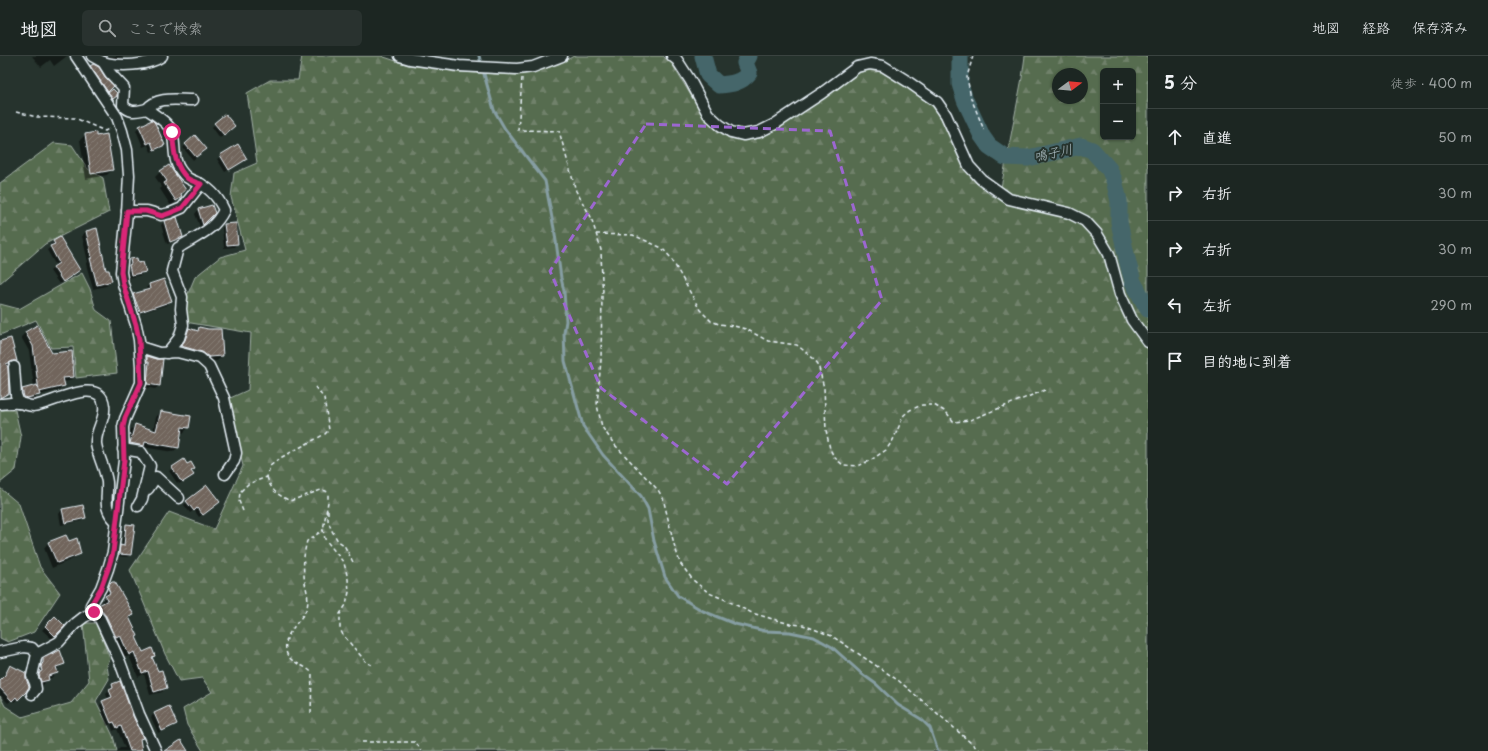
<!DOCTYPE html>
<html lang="ja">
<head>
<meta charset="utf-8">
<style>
	body { margin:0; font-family:"Playpen Sans","Klee One",sans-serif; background:#29322f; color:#f1f3f6 }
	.controls { position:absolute; right:12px; top:12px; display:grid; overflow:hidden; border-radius:6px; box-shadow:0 1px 3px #0004 }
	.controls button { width:36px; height:36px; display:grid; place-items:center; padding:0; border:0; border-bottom:1px solid #3a4340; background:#1c2622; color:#f1f3f6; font:20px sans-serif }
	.compass { position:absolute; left:1052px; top:12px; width:36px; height:36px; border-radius:50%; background:#1c2622; box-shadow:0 1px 3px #0004; rotate:74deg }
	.stop { position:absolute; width:12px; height:12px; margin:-9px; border:3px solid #db2777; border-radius:50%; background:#fff }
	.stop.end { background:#db2777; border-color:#fff; box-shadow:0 1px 4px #0008 }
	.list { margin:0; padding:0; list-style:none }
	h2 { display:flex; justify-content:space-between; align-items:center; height:52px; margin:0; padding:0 16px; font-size:17px }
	h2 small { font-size:13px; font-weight:400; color:#a0a5a5 }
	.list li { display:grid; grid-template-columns:26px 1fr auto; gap:12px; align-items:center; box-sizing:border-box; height:56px; padding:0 16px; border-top:1px solid #3a4340 }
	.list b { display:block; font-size:15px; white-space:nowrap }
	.list em { font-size:13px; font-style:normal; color:#a0a5a5 }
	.icon { flex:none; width:22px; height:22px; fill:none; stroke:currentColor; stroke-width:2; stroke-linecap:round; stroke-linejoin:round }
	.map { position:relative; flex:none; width:1148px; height:695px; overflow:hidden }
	header { display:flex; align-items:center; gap:24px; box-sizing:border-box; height:56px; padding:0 20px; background:#1c2622; border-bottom:1px solid #3a4340 }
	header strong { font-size:19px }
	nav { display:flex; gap:22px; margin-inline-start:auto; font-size:14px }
	.search { width:280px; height:36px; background:#29322f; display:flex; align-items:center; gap:10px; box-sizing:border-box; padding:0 14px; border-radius:6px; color:#a0a5a5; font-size:15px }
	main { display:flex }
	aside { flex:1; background:#1c2622 }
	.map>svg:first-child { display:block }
	.forest { fill:url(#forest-firs); stroke:#a0aea4; fill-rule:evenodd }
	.shadow { fill:#0007 }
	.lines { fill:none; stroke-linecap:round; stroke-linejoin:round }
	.stream { stroke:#869ea3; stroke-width:3 }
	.river { stroke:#44666a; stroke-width:17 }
	.building { fill:url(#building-hatch); stroke:#e8f1f8 }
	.minor-casing { stroke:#e8f1f8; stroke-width:13 }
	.path { stroke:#e8f1f8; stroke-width:1.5; stroke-dasharray:4 3; stroke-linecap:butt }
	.minor { stroke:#26332d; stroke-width:10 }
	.route { stroke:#db2777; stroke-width:5 }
	.marked { fill:none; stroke:#9c67d0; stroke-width:3; stroke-dasharray:8 5; stroke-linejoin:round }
	.labels { text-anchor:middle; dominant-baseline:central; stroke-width:4; stroke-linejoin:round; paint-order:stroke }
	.water-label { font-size:13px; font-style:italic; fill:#afc0c6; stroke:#26332d }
</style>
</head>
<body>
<header>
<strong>地図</strong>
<div class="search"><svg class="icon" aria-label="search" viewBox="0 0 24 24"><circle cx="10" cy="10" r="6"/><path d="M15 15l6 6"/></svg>ここで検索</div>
<nav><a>地図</a><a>経路</a><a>保存済み</a></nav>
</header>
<main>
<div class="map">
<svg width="1148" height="695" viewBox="0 0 1148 695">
	<defs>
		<pattern id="forest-firs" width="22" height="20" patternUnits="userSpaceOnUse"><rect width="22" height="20" fill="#576c50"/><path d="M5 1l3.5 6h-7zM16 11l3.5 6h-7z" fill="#6f816a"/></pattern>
		<pattern id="building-hatch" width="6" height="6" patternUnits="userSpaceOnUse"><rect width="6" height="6" fill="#71655c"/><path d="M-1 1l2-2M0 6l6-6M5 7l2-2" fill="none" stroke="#857c74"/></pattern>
	</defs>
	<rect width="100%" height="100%" fill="#26332d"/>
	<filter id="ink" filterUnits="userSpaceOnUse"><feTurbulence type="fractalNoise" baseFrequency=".025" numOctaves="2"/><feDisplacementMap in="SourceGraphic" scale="8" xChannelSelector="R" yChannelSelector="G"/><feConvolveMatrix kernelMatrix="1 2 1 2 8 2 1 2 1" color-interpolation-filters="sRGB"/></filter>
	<g filter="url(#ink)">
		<g class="forest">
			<path d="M 302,0 L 381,0 L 408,9 L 459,16 L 518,19 L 535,16 L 559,8 L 574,0 L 663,0 L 672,8 L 704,61 L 716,74 L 729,82 L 743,84 L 761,82 L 778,73 L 825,42 L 859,16 L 870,14 L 881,16 L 904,30 L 933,50 L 941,62 L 965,114 L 977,128 L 992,140 L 999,142 L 1022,22 L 1025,0 L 1148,0 L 1148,695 L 203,695 L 187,669 L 183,653 L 212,636 L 202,622 L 179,625 L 165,598 L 130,514 L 169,456 L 214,473 L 243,410 L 228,343 L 248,334 L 251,277 L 185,266 L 187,240 L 195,221 L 220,201 L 245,194 L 231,141 L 234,117 L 257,107 L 247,37 L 270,24 L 298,24 ZM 1103,15 L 1133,15 L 1133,81 L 1103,81 ZM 1058,18 L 1082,18 L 1082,42 L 1058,42 Z"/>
			<path d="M 54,87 L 72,89 L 88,113 L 103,122 L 109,156 L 45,188 L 0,227 L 0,127 Z"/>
			<path d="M 82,217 L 90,233 L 96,254 L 111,265 L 117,317 L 76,322 L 73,291 L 51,292 L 36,264 L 0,279 L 0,248 L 19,253 Z"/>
			<path d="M 0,354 L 15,354 L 21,381 L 16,414 L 0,427 Z"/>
			<path d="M 0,432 L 19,448 L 40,511 L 60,537 L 34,576 L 8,586 L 0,582 Z"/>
			<path d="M 83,567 L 96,567 L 110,603 L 107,609 L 109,623 L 96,645 L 113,680 L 117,695 L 0,695 L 0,640 L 5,650 L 22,661 L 71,647 L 89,625 Z"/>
		</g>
		<g class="shadow">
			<path d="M 32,0 L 67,0 L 54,10 L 50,4 L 41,11 Z"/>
			<path d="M 109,0 L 125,0 L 110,4 Z"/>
			<path d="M 93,9 L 112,30 L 104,38 L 88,14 Z"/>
			<path d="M 215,68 L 230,73 L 220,82 L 212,71 Z"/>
			<path d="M 139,71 L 164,89 L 160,92 L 151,96 L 148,89 L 143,91 L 136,74 Z"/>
			<path d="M 95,78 L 112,114 L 107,119 L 86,123 L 80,84 L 85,79 Z"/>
			<path d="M 186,88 L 202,96 L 193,104 L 183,92 Z"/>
			<path d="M 238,90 L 242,106 L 225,116 L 217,103 Z"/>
			<path d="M 161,115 L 181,141 L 171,150 L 160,133 L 162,131 L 155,121 Z"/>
			<path d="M 212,150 L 214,156 L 200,171 L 195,158 L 198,154 Z"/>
			<path d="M 164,166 L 182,181 L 179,184 L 167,188 L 161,169 Z"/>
			<path d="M 225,168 L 237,187 L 234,191 L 224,192 L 222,172 Z"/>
			<path d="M 86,175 L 111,225 L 106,230 L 93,233 L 86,208 L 88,206 L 82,180 Z"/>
			<path d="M 54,186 L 76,217 L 59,228 L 50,215 L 56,210 L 47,194 L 51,191 L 50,189 Z"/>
			<path d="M 130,204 L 137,208 L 144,215 L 141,219 L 128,222 L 126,213 L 128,211 L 127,208 Z"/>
			<path d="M 149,229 L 171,245 L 167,249 L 137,258 L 131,243 L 134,239 L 147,235 L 146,232 Z"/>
			<path d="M 199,272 L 222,300 L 217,305 L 204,305 L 178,294 L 181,290 L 185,278 L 189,274 L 196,275 Z"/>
			<path d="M 26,276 L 52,298 L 73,321 L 69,325 L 63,326 L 64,330 L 59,334 L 39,339 L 33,344 L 22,347 L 17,339 L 23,334 L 34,331 L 29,295 L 21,281 Z"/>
			<path d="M 0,286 L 16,304 L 12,309 L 6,310 L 8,336 L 0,343 Z"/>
			<path d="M 147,301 L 159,330 L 155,333 L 144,331 L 146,309 L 144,309 L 144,304 Z"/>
			<path d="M 161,356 L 188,372 L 183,377 L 180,376 L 178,391 L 173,396 L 142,391 L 138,395 L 126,392 L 130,374 L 135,370 L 153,375 L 156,361 Z"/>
			<path d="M 173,412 L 193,413 L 191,416 L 193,419 L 179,428 L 178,426 L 177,427 L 169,415 Z"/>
			<path d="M 187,446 L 215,449 L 199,461 L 194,454 L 190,457 L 184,449 Z"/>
			<path d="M 82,450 L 84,462 L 81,465 L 61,469 L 59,458 L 62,454 Z"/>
			<path d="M 127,469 L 130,499 L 127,501 L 117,500 L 118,493 L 122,490 L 124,472 Z"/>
			<path d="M 48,487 L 68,487 L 80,497 L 75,502 L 52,512 L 44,492 Z"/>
			<path d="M 110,529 L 133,559 L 129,562 L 135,581 L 142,597 L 151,602 L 166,631 L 162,636 L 150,639 L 144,618 L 138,621 L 129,600 L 124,602 L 115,583 L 111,585 L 95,554 L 103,548 L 102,545 L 106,540 L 104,537 L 105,533 Z"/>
			<path d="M 55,561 L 64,570 L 52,583 L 42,574 Z"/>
			<path d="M 43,603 L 63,607 L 56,614 L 57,617 L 51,622 L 48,623 L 43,629 L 36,631 L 38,608 Z"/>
			<path d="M 11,611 L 21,640 L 14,646 L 12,644 L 8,647 L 0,639 L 0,625 Z"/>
			<path d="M 113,629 L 142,682 L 139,684 L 141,695 L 117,695 L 120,692 L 125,692 L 117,673 L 113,675 L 111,668 L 107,670 L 100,649 L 103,646 L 108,644 L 106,638 L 110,634 L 109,633 Z"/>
			<path d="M 168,651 L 175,668 L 172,671 L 158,677 L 151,661 L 154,658 Z"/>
		</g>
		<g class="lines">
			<path class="stream" d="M 479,0 L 494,54 L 505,73 L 545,125 L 555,178 L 561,222 L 564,235 L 566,265 L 564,277 L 565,305 L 583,370 L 603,399 L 641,440 L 648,453 L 654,485 L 665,521 L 678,540 L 703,555 L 735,568 L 765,575 L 790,576 L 814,581 L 832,591 L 862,618 L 876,628 L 898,649 L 921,663 L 930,672 L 938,695"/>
			<g class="river">
				<path d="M 703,0 L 708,19 L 719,29 C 731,28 741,27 749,17 L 745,7 L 749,0"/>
				<path d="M 960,0 L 960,28 L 965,44 L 982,80 L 989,90 L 1005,101 L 1028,102 L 1081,90 L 1092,94 L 1109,113 L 1114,124 L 1119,145 L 1119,166 L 1127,203 L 1133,226 L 1148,253"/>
			</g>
		</g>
		<g class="building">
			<path d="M 93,8 L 99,11 L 105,21 L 114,30 L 108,36 L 90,10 Z"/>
			<path d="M 113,33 L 117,37 L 117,40 L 113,43 L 108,37 Z"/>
			<path d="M 225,58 L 235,70 L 224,79 L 214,67 Z"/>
			<path d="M 152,64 L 155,67 L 165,89 L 154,94 L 151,86 L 147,88 L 139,70 Z"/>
			<path d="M 96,76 L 96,80 L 107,78 L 113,114 L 91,118 L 85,78 Z"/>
			<path d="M 195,79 L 207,93 L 196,101 L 185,88 Z"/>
			<path d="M 238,88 L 247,103 L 229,114 L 220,99 Z"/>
			<path d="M 169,109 L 186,134 L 181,138 L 182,141 L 176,145 L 164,127 L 167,125 L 160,115 Z"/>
			<path d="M 212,149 L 215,157 L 203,169 L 198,153 Z"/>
			<path d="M 177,161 L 183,181 L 170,186 L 164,165 Z"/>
			<path d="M 236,167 L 238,188 L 227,189 L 224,168 Z"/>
			<path d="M 97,172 L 106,214 L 109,214 L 112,225 L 97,229 L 90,202 L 92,202 L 86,175 Z"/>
			<path d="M 60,181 L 80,214 L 63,226 L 53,211 L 59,207 L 50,190 L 55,188 L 53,185 Z"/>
			<path d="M 137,202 L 138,207 L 143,206 L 146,216 L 131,219 L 129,209 L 131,208 L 130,203 Z"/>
			<path d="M 164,223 L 172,245 L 140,256 L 133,238 L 150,233 L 149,228 Z"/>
			<path d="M 37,269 L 52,297 L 72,295 L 74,321 L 63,322 L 65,330 L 39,336 L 33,290 L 25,276 Z"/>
			<path d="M 199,271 L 208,273 L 221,273 L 223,300 L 209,301 L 202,296 L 181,290 L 185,284 L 189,272 L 198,275 Z"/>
			<path d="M 11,282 L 17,305 L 13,305 L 6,308 L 8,311 L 9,337 L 0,342 L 0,285 Z"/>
			<path d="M 147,300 L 157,303 L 163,303 L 160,330 L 147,328 L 149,306 L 147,306 Z"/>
			<path d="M 37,329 L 40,339 L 27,342 L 24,341 L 22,333 Z"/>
			<path d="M 161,355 L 191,360 L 189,372 L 182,371 L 179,392 L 145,386 L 144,390 L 130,387 L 135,368 L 156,375 Z"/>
			<path d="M 184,403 L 187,408 L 191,406 L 195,413 L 191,415 L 194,419 L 183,426 L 181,424 L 180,424 L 172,411 Z"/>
			<path d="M 207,429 L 220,446 L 203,459 L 197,452 L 194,455 L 186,445 Z"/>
			<path d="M 83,449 L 86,462 L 65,467 L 62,453 Z"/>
			<path d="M 126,468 L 135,469 L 131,499 L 119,498 L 120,489 L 124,490 Z"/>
			<path d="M 66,479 L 69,485 L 77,482 L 81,498 L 57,507 L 48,486 Z"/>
			<path d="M 112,526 L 115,526 L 134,559 L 129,561 L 138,580 L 136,581 L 143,596 L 152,592 L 155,600 L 152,601 L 158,615 L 162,614 L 167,632 L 154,636 L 148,615 L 142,617 L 134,596 L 129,599 L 120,579 L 116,581 L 106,560 L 100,553 L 99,549 L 108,544 L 105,540 L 110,537 L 108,532 L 110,528 Z"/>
			<path d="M 55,560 L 65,570 L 55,580 L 45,570 Z"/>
			<path d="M 60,594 L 65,608 L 56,611 L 58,617 L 48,620 L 49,624 L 41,626 L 39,619 L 40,616 L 42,615 L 41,611 L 42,608 L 43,607 L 43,602 Z"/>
			<path d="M 10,609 L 26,617 L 26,622 L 29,631 L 26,636 L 18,644 L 16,641 L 12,645 L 0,632 L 0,624 L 5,619 Z"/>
			<path d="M 120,625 L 133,660 L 143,682 L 140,683 L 142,695 L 130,695 L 121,670 L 117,672 L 114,666 L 111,667 L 102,645 L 112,641 L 109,634 L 113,632 L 112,628 Z"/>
			<path d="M 169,650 L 177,668 L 162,675 L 154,657 Z"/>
			<path d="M 181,684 L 188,695 L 164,695 Z"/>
		</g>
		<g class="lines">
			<defs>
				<g id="minor">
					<path d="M 76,0 L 117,61 L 122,75 L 127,94 L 129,119 L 127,157 L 121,216 L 123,228 L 136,269 L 139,284 L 141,310 L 141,327 L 125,363 L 123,371 L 124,404 L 113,496 L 108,513 L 101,532 L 91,549 L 94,556 L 100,563 L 120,606 L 139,658 L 156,695"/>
					<path d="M 92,0 C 96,2 100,5 103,6 C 118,11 149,10 162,0"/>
					<path d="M 400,0 L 410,3 L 459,10 L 517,13 L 533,11 L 562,0"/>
					<path d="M 672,0 L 677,4 L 690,24 L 708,58 L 720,69 L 731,76 L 743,79 L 759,76 L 775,68 L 822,37 L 857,11 L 870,8 L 883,10 L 907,25 L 937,46 L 946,59 L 969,110 L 981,123 L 1009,143 L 1069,157 L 1085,165 L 1097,178 L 1109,198 L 1120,238 L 1132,264 L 1148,286"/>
					<path d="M 103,6 L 110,17 L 124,32 L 123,49 C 130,58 137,55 147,53 C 157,40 178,44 193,44"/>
					<path d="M 147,53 C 156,60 168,66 172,76 C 176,89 172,104 181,115 C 186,122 189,123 196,126 C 209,131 218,141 224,154 C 214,175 196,180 178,192 L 172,215 L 182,241 L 181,253 L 183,269 L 179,282 L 167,297"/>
					<path d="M 127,155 L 147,155 L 161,159 L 170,157 L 182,152 L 201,128"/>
					<path d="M 140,291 L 159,297 L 177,296 L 185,298 L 200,302 L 209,310 L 224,342 L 236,397 L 234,405 L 225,418"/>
					<path d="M 14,311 L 16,339 L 19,347"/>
					<path d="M 0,348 C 6,348 12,346 18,347 C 23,347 28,350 33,350 C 50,349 101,318 104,350 C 106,363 95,374 96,388 C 98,401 105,412 107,426 C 108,443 102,452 116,465"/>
					<path d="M 123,393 L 141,396 L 150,410 L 142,443 L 138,450"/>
					<path d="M 144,433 L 148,433 L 156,421 L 179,442"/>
					<path d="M 0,596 L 24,591 L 32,592 L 37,598 L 32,620 L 35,627 L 36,633 L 32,638"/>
					<path d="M 37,598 L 59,586 L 75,568 L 84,561 L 94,556"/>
				</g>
			</defs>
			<use href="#minor" class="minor-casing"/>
			<g class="path">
				<path d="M 973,0 L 967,21 L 971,42 L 984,74"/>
				<path d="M 522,22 L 518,74 L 559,75 L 576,135 L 591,161 L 601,194 L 602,226 L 603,235 L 602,238 L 601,304 L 597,349 L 602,371 L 614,388 L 658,434 L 663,442 L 674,488 L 680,507 L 693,524 L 709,537 L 726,544 L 752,557 L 790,568 L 803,569 L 832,580 L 899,625 L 944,663 L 980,695"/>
				<path d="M 16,56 L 37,61 L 75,62 L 105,75 L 110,72"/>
				<path d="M 596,178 L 633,179 L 662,192 L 671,202 L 700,254 L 711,265 L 719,268 L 734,270 L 746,273 L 768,285 L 797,289 L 814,303 L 818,308 L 824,332 L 826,374 L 830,393 L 834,401 L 843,409 L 858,410 L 871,404 L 886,394 L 893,384 L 904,359 L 910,354 L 922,349 L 934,349 L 946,356 L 954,366 L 970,364 L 1045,334"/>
				<path d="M 267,421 C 272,436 277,438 290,445 L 321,434 L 326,435 L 328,437 L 328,446 L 323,474 L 325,483 L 344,507 L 348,523 L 349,536 L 346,549 L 340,558 L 340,573 L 343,579 L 367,607 L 372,609"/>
				<path d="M 328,454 L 328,464 L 331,473 L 338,485 L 344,489 L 353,506"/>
				<path d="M 243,455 L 239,445 L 240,436 L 248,428 L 267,421 L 270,410 L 282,401 L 325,378 L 329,374 L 324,342 L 315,331"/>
				<path d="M 311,657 L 312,617 C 305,608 287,607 286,594 C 283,576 302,566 307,551 C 310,541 304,528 304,518 C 303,507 304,496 307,485 L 323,474"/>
				<path d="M 362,686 L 416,686 L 421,695"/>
			</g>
			<use href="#minor" class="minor"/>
		</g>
	</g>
	<g class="lines" filter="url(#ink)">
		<path class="route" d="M 94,556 L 91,549 L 101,532 L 108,513 L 113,496 L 124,404 L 123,371 L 125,362 L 141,327 L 139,284 L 136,269 L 123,228 L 121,216 L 127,155 L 146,155 L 162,160 L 170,157 L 182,152 L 201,128 C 197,126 190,125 187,122 C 174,110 174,92 172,76"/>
	</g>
	<path class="marked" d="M 646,68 L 830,75 L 882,244 L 727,428 L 601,332 L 550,215 Z"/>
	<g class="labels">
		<g class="water-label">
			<text transform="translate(1053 96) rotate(-12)">鳴子川</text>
		</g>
	</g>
</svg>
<div class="controls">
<button>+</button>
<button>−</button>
</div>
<svg class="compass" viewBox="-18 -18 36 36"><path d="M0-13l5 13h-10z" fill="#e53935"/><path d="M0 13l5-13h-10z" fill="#a0a5a5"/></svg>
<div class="stop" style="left:172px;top:76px"></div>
<div class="stop end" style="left:94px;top:556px"></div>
</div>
<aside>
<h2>5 分<small>徒歩 · 400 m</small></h2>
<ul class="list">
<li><svg class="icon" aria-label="ahead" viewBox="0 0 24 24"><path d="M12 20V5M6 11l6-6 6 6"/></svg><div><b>直進</b></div><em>50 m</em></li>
<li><svg class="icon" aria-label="right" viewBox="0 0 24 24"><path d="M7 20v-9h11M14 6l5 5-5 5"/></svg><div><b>右折</b></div><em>30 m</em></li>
<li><svg class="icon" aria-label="right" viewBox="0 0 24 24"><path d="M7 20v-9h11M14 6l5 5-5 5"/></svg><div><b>右折</b></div><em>30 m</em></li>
<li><svg class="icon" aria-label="left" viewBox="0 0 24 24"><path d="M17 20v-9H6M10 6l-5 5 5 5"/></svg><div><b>左折</b></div><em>290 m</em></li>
<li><svg class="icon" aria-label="arrive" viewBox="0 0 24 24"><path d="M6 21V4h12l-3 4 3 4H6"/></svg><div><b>目的地に到着</b></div></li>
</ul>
</aside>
</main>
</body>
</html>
